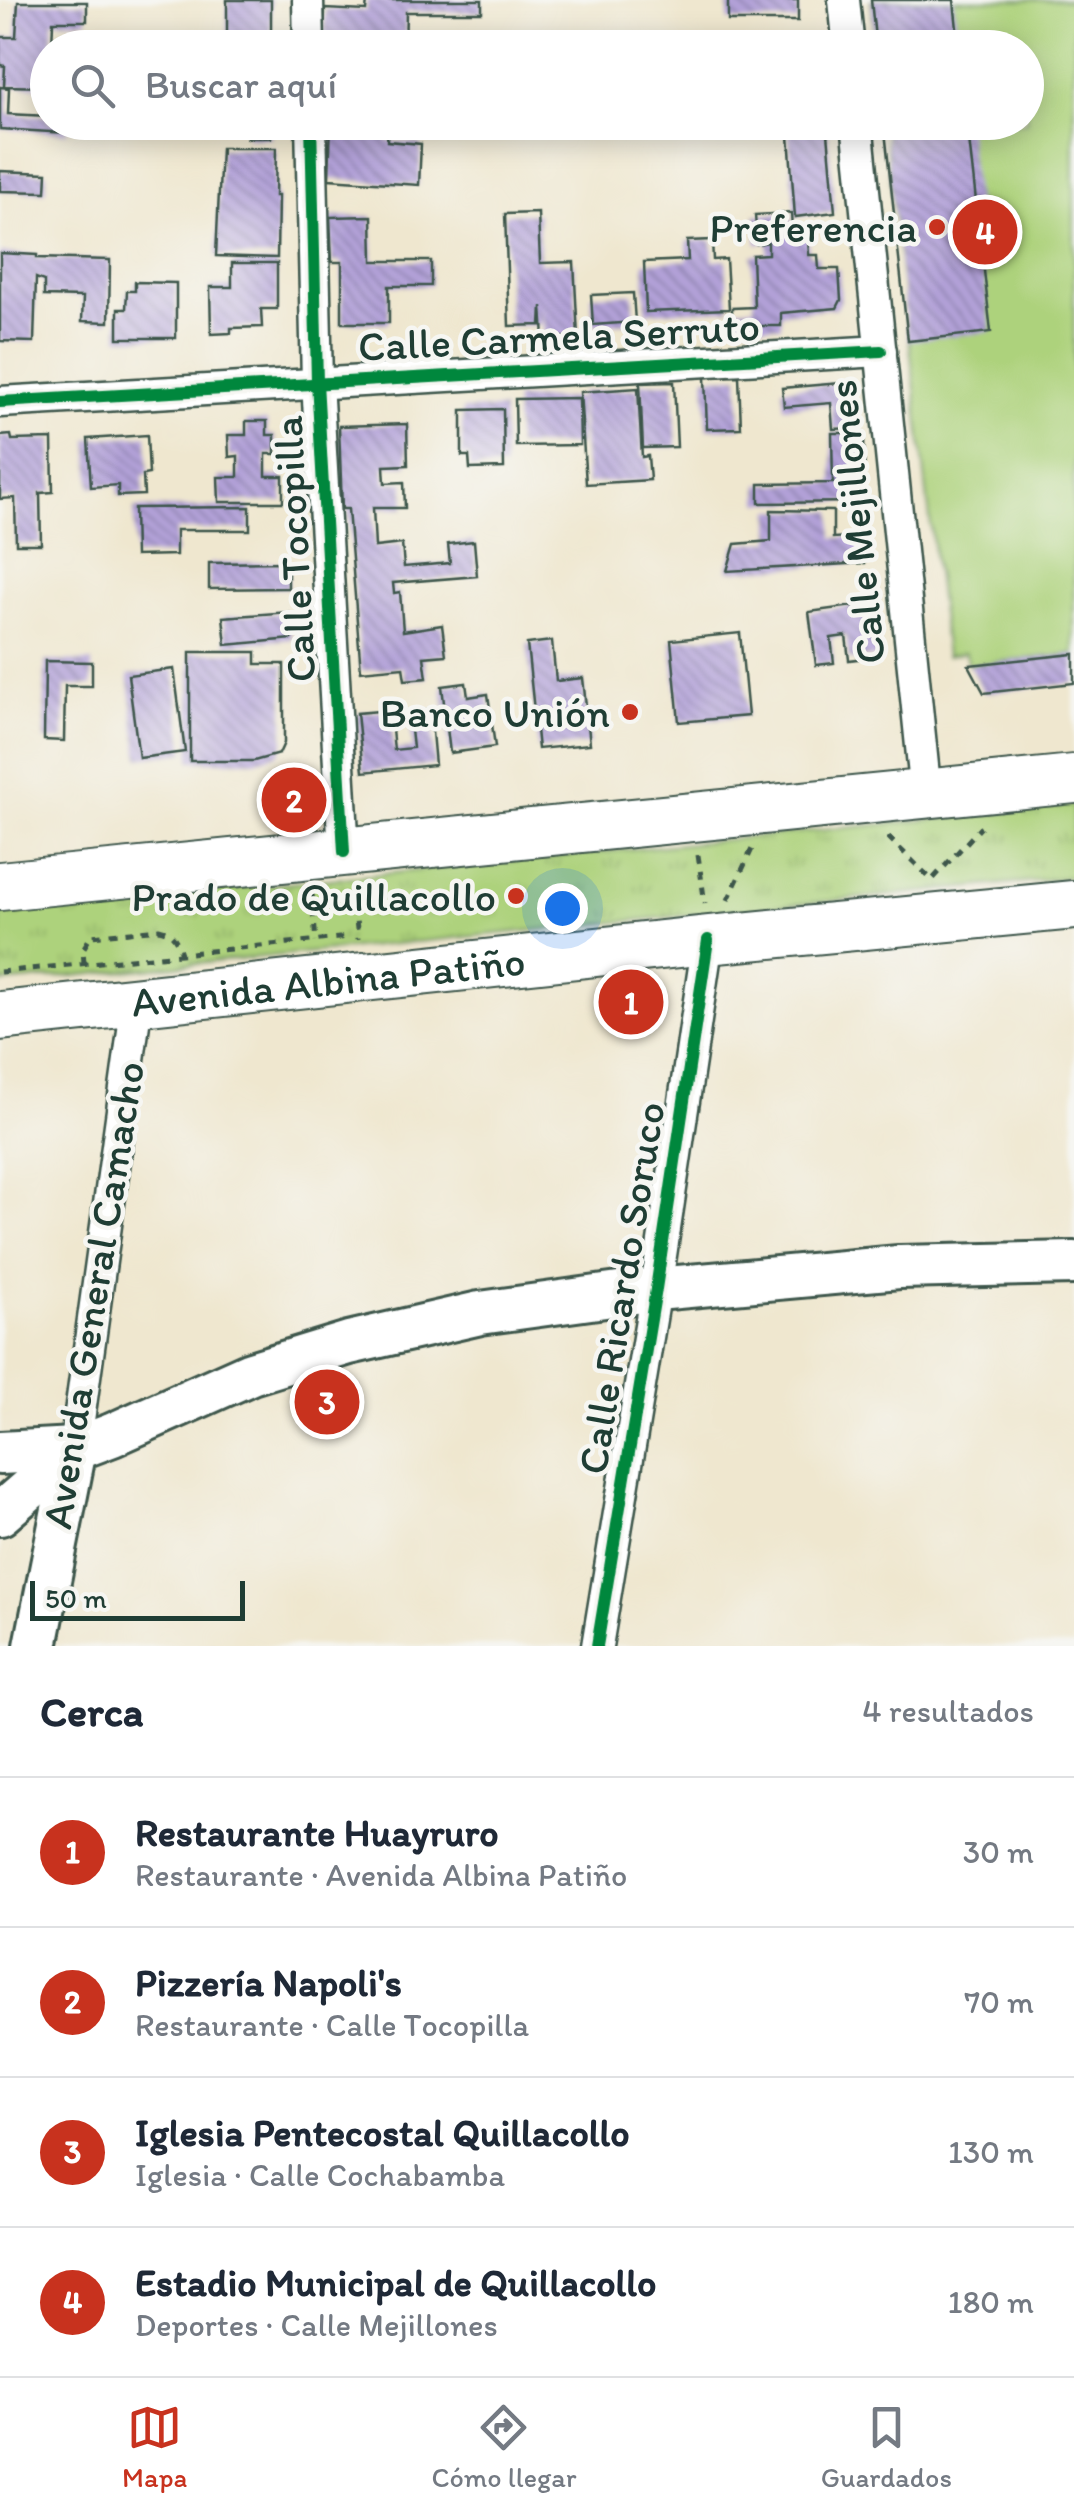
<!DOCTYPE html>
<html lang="es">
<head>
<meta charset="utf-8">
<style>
	body { margin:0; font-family:Itim,sans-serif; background:#f6f6f7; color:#1f2937 }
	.scale { position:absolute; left:30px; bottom:25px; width:215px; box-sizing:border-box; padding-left:10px; border:5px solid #1f3d34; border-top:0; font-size:28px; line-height:35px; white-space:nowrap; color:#1f3d34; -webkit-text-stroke:8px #f6f6f2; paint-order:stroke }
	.you { position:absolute; left:562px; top:908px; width:35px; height:35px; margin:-25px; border:8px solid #fff; border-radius:50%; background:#1a73e8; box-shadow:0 0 0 15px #1a73e833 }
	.badge { display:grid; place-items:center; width:65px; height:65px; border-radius:50%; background:#c8321e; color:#fff; font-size:32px; font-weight:700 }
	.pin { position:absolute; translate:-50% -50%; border:5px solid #fff; box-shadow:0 2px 10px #0006 }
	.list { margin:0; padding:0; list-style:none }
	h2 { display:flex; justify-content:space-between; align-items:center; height:130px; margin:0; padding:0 40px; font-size:42px }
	h2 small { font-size:32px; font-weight:400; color:#747a83 }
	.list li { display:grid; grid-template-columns:65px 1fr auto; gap:30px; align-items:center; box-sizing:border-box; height:150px; padding:0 40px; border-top:2px solid #e0e1e3 }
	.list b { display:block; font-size:38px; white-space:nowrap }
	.list p { margin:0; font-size:32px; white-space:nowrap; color:#747a83 }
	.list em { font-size:32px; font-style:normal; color:#747a83 }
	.icon { flex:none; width:55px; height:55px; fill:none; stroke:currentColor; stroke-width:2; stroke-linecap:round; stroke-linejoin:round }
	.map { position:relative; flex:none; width:1074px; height:1646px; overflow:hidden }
	.search { position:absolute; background:#fff; box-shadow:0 5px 25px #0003; left:30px; right:30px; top:30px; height:110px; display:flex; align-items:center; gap:25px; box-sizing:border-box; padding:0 35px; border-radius:55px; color:#747a83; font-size:38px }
	.sheet { height:730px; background:#fff }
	nav { display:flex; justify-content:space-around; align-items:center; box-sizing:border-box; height:140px; border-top:2px solid #e0e1e3; background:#fff; font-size:28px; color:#747a83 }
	nav a { display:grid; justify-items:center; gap:5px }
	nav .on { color:#c8321e }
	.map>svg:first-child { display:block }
	.grass { fill:#add27b; stroke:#668858; stroke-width:2.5 }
	.park { fill:url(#park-tufts); stroke:#668858; stroke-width:2.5 }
	.building { fill:url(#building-back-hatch) }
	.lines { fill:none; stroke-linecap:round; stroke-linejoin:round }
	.street-casing { stroke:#3e564b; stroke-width:35 }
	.secondary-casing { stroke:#3e564b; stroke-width:48 }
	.primary-casing { stroke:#3e564b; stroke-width:52 }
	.path { stroke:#3e564b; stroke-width:5; stroke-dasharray:8 8; stroke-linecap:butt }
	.street { stroke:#fff; stroke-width:30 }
	.secondary { stroke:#fff; stroke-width:42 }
	.primary { stroke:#fff; stroke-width:48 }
	.cycleway-casing { stroke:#f6f6f2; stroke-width:19 }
	.cycleway { stroke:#00873e; stroke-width:12 }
	.poi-dot { fill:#c8321e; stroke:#f6f6f2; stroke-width:4 }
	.labels { text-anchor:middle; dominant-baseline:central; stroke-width:9; stroke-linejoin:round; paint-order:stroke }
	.poi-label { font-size:42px; fill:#1f3d34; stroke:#f6f6f2; text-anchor:end }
	.street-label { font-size:42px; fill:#1f3d34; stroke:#f6f6f2 }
</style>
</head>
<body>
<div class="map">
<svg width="1074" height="1646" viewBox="0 0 1074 1646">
	<defs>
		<pattern id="park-tufts" width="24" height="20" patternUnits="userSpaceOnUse" patternTransform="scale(2.5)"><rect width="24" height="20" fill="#add27b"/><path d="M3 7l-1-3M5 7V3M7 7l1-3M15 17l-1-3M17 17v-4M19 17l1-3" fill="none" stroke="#94b56b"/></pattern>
		<pattern id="building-back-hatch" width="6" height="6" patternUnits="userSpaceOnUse" patternTransform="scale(2.5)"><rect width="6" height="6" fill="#b2a1d8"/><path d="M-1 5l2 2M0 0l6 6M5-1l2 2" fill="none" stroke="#9084b0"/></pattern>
	</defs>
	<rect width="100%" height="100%" fill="#f6f6f2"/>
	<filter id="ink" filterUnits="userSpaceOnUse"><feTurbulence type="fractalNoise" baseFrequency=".01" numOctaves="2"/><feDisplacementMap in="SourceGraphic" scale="20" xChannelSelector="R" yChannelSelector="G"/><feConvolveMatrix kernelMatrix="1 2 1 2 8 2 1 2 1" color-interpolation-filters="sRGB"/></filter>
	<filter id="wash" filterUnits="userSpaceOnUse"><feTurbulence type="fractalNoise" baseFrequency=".0048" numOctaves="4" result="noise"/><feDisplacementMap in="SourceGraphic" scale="40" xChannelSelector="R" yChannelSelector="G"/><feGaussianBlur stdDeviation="2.25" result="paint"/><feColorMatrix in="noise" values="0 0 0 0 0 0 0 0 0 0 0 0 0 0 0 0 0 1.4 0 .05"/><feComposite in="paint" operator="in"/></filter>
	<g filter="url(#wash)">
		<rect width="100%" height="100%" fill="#efe7cf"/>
		<path class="grass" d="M 871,0 L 1074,0 L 1074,654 L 969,665 L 965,653 L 946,656 L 884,123 L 1026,122 L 1026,48 L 876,47 Z"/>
		<path class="park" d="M 1074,805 L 1074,877 L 0,983 L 0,912 Z"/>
		<g id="blocks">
			<g class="building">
				<path d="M 227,0 L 271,0 L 271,48 L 206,48 L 206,38 L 227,38 Z"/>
				<path d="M 367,0 L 482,0 L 482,12 L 406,12 L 405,48 L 324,48 L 325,9 L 366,11 Z"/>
				<rect x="728" y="0" width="70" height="21"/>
				<path d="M 871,0 L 954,0 L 959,48 L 876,48 Z"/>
				<path d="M 18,2 L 87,2 L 87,21 L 53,21 L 52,48 L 48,48 L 48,87 L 4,86 L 5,66 L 0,65 L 0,37 L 16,37 Z"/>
				<path d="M 805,40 L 808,48 L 790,48 L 793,41 Z"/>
				<path d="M 0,87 L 9,88 L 8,114 L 48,116 L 48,122 L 68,122 L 67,133 L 0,129 Z"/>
				<rect x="247" y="122" width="24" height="16"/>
				<path d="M 331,122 L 388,122 L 387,141 L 421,144 L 419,185 L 329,179 Z"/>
				<path d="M 788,122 L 827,122 L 835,212 L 795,217 Z"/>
				<path d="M 884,122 L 967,122 L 991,332 L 908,341 Z"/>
				<path d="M 221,148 L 276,148 L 275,196 L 278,196 L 277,258 L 216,256 Z"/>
				<path d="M 0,171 L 47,173 L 46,192 L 0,191 Z"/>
				<path d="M 538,213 L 540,263 L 574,262 L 578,337 L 544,338 L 542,306 L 541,325 L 509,326 L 505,214 Z"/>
				<path d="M 791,213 L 792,228 L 813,227 L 813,241 L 808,240 L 809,255 L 818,255 L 819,269 L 839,269 L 841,300 L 837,308 L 781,313 L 781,326 L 732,326 L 732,308 L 754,307 L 752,255 L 768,254 L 768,242 L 757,244 L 755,215 Z"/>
				<path d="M 372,216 L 373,261 L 431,261 L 431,286 L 389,286 L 389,323 L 342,323 L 342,262 L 332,262 L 330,217 Z"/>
				<path d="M 712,240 L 713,260 L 726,259 L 729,309 L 646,312 L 644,262 L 688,260 L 687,241 Z"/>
				<path d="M 0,253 L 37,255 L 37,258 L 110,260 L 109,322 L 82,321 L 83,297 L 44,296 L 44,281 L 36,278 L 34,342 L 0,341 Z"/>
				<path d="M 232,263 L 277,263 L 277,309 L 261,309 L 262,327 L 231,328 L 231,333 L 211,334 L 210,287 L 232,287 Z"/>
				<path d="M 135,282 L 176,283 L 176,338 L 118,338 L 118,309 L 126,309 L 127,291 L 135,291 Z"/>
				<path d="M 633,293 L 635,322 L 593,325 L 591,295 Z"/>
				<path d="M 739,376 L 741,428 L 707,429 L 705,377 Z"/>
				<path d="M 674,382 L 677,447 L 643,448 L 640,383 Z"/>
				<path d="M 841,383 L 850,390 L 853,428 L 833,429 L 831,403 L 784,407 L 782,388 Z"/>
				<path d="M 638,388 L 642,457 L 648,456 L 650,480 L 586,484 L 580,392 Z"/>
				<path d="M 579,398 L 580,445 L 516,446 L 515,399 Z"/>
				<path d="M 503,409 L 504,468 L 470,469 L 469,456 L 462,456 L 462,410 Z"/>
				<path d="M 246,421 L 267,421 L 267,435 L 275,435 L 275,454 L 266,454 L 266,476 L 283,476 L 283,502 L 219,502 L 218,477 L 238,477 L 238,456 L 229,457 L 228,435 L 246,435 Z"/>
				<path d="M 407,424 L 408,465 L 384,466 L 385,483 L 404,482 L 405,508 L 373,508 L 375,547 L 402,544 L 404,567 L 450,563 L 448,544 L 474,541 L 477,576 L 393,583 L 394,593 L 400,592 L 403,631 L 442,625 L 446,655 L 424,657 L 427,678 L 405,680 L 403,667 L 361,671 L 348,509 L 342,509 L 339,426 Z"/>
				<path d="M 832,433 L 864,433 L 865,502 L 759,503 L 759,484 L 833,483 Z"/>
				<path d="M 11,435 L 12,440 L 52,439 L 53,492 L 40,493 L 41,544 L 16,544 L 15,498 L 0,499 L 0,436 Z"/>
				<path d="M 147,435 L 149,474 L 143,475 L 144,495 L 118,496 L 118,485 L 91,487 L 88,439 Z"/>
				<path d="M 250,507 L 250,530 L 176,530 L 176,555 L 135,556 L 134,508 Z"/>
				<path d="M 771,510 L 833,511 L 833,538 L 863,536 L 865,563 L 727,571 L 735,544 L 771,541 Z"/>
				<path d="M 288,562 L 288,588 L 209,589 L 209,563 Z"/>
				<path d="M 875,603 L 881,656 L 849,660 L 846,636 L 831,638 L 834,663 L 816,665 L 809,612 Z"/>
				<path d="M 289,612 L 292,639 L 226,645 L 223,617 Z"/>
				<path d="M 740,633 L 748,716 L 679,722 L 671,640 Z"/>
				<path d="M 552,641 L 556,681 L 583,678 L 590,744 L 538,749 L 527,644 Z"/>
				<path d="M 190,652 L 256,652 L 256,664 L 284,664 L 284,743 L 279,754 L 254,761 L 190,761 Z"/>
				<path d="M 1074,654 L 1074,683 L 984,693 L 969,665 Z"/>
				<path d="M 45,661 L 92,662 L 92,686 L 65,686 L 64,741 L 44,740 Z"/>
				<path d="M 174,669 L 185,752 L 139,758 L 128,675 Z"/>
				<path d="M 466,683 L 468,697 L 488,694 L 495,747 L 450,753 L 442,686 Z"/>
				<path d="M 390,710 L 394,750 L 413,748 L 409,712 L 430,710 L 435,765 L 363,772 L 357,713 Z"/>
			</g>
		</g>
	</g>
	<g filter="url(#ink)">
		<use href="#blocks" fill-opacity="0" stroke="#3e564b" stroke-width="2.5"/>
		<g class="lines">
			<defs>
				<g id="street">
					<path d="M 308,0 L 309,48"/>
					<path d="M 844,0 L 849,48"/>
					<path d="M 311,122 L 317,382 L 344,852"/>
					<path d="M 857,122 L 926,795"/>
					<path d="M 0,402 L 881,351"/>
					<path d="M 75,1449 L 137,1002"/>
					<path d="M 597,1646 L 656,1289 L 708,940"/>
				</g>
				<g id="secondary">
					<path d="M 0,1453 L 75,1449"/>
					<path d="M 0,1514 L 75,1449 L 112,1435 L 251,1373 L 349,1343 L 480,1313 L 656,1289 L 899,1267 L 1074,1263"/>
					<path d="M 36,1646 L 75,1449"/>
				</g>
				<g id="primary">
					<path d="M 0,886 L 1074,779"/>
					<path id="s1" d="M 0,1016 L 708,940 L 1074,905"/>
				</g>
			</defs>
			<use href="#street" class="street-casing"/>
			<use href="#secondary" class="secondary-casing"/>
			<use href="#primary" class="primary-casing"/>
			<g class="path">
				<path d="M 888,837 L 932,880 L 981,827"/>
				<path d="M 698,855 L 705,904"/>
				<path d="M 353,890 L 358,939"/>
				<path d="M 312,894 L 316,942"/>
				<path d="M 728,900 L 752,849"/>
				<path d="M 84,963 L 83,949 L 91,936 L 159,929 C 173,932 177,940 181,954"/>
				<path d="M 0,972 L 350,937"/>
			</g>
			<use href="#street" class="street"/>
			<use href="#secondary" class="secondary"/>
			<use href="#primary" class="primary"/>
			<defs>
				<g id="cycleway">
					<path d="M 311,122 L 317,382 L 344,852"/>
					<path d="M 0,402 L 881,351"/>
					<path d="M 597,1646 L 656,1289 L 708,940"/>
				</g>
			</defs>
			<use href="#cycleway" class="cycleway-casing"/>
			<use href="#cycleway" class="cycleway"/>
		</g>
	</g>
	<g class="poi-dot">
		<circle cx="937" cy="227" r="10"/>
		<circle cx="630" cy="712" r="10"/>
		<circle cx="516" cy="896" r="10"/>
	</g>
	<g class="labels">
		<g class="poi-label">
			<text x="917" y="227">Preferencia</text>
			<text x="610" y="712">Banco Unión</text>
			<text x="496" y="896">Prado de Quillacollo</text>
		</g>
		<g class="street-label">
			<text transform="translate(559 336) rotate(-3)">Calle Carmela Serruto</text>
			<text transform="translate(856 522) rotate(-96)">Calle Mejillones</text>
			<text transform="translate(294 549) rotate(-93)">Calle Tocopilla</text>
			<text stroke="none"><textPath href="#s1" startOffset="330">Avenida Albina Patiño</textPath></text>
			<text transform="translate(621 1288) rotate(-81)">Calle Ricardo Soruco</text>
			<text transform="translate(93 1295) rotate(-81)">Avenida General Camacho</text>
		</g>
	</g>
</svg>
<div class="scale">50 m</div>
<div class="you"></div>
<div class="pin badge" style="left:631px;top:1002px">1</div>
<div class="pin badge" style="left:294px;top:800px">2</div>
<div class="pin badge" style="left:327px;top:1402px">3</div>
<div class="pin badge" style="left:985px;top:232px">4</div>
<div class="search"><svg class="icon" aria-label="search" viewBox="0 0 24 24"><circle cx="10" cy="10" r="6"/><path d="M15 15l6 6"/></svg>Buscar aquí</div>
</div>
<section class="sheet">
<h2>Cerca<small>4 resultados</small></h2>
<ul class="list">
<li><span class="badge">1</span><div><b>Restaurante Huayruro</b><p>Restaurante · Avenida Albina Patiño</p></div><em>30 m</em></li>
<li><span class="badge">2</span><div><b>Pizzería Napoli's</b><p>Restaurante · Calle Tocopilla</p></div><em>70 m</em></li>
<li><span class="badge">3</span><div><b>Iglesia Pentecostal Quillacollo</b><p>Iglesia · Calle Cochabamba</p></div><em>130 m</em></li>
<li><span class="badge">4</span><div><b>Estadio Municipal de Quillacollo</b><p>Deportes · Calle Mejillones</p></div><em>180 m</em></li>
</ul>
</section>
<nav>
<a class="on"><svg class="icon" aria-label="map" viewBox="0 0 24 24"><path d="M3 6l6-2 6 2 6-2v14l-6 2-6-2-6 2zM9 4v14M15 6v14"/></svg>Mapa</a>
<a><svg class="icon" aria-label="directions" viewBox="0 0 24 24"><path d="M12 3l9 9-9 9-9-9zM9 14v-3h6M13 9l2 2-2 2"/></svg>Cómo llegar</a>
<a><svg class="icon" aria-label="saved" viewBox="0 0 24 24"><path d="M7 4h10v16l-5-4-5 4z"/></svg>Guardados</a>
</nav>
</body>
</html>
